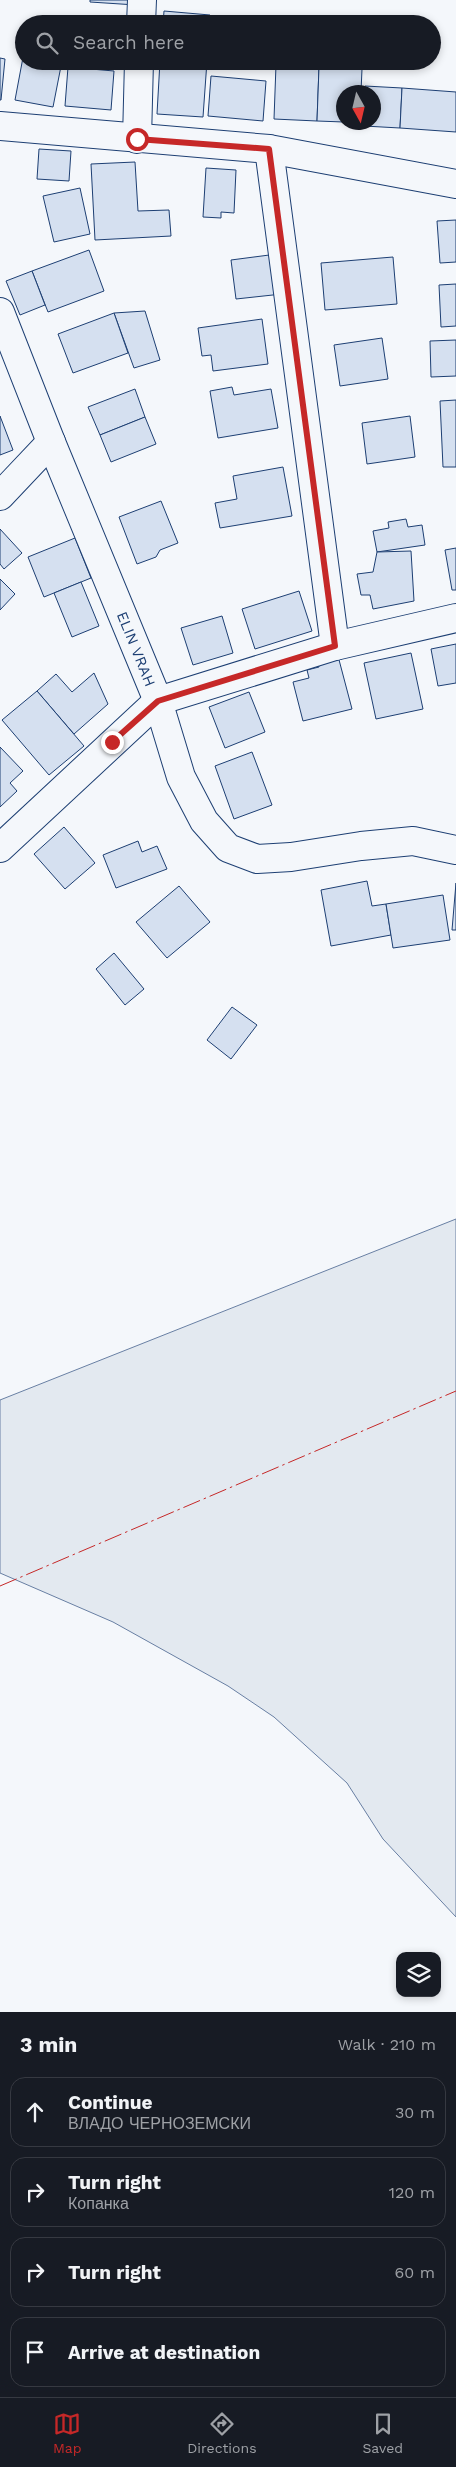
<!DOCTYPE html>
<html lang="en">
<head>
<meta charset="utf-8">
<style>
	body { margin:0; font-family:"Work Sans",sans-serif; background:#242831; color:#f1f3f6 }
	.controls { position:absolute; right:15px; bottom:15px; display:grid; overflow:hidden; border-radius:10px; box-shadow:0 2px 8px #0003 }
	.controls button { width:45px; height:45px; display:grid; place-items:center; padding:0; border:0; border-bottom:1px solid #363941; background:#171b24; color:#f1f3f6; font:25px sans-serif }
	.compass { position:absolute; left:336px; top:85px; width:45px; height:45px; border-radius:50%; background:#171b24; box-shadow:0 2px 8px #0003; rotate:172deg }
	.stop { position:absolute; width:15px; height:15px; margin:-11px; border:4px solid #c62828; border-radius:50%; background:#fff }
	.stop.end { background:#c62828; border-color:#fff; box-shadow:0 1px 5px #0008 }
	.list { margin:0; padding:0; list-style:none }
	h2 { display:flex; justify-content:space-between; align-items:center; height:65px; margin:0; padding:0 20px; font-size:21px }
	h2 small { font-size:16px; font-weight:400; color:#9ea1a6 }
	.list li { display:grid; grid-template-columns:32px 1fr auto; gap:15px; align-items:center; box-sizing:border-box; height:70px; margin:0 10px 10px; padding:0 10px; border:1px solid #363941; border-radius:15px }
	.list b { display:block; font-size:19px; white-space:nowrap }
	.list p { margin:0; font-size:16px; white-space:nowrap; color:#9ea1a6 }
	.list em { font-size:16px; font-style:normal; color:#9ea1a6 }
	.icon { flex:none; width:28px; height:28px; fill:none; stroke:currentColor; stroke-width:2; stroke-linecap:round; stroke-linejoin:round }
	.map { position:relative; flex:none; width:456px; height:2012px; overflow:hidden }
	.search { position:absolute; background:#171b24; box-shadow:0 2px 8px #0003; left:15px; right:15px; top:15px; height:55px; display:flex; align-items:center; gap:12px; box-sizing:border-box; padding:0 18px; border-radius:28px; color:#9ea1a6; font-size:19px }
	.sheet { height:385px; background:#171b24 }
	nav { display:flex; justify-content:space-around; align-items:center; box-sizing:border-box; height:70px; border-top:1px solid #363941; background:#171b24; font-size:14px; color:#9ea1a6 }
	nav a { display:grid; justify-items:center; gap:2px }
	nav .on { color:#c62828 }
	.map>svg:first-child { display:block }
	.green { fill:#e3e9f0; stroke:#687fa3 }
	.building { fill:#d5e0f0; stroke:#1d3f73 }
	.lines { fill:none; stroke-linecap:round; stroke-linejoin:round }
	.minor-casing { stroke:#1d3f73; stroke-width:30 }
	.minor { stroke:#f4f7fb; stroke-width:28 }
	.power { stroke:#c62828; stroke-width:1; stroke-dasharray:18 4 2.5 4; stroke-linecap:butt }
	.route { stroke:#c62828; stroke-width:6 }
	.labels { text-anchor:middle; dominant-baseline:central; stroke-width:4; stroke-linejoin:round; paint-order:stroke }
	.street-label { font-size:15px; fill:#1d3f73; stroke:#f4f7fb }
</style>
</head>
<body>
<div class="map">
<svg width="456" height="2012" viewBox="0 0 456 2012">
	<rect width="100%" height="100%" fill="#f4f7fb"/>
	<path class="green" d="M 456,1219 L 456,1917 L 383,1839 L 347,1783 L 274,1717 L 228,1686 L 113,1622 L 0,1573 L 0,1400 Z"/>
	<g class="building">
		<path d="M 90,0 L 137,0 L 136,5 L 90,2 Z"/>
		<path d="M 164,11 L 210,15 L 210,24 L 163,24 Z"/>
		<path d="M 24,52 L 24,61 L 62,61 L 53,107 L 15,100 Z"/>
		<path d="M 0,58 L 5,59 L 1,100 L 0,100 Z"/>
		<path d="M 160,61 L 207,61 L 203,117 L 157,114 Z"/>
		<path d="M 276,65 L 319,67 L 317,121 L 274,119 Z"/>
		<path d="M 68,67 L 114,71 L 111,110 L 65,106 Z"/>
		<path d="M 319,67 L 362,69 L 361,92 L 344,92 L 344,122 L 317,121 Z"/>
		<path d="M 211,76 L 266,81 L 263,121 L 208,116 Z"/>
		<path d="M 365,86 L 402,88 L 400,128 L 364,126 L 364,122 L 374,122 L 374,92 L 365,92 Z"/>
		<path d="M 402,88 L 456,92 L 456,132 L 400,128 Z"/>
		<path d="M 39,149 L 71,151 L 69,181 L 37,179 Z"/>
		<path d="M 135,162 L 138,211 L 169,210 L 171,236 L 95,240 L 91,164 Z"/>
		<path d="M 206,168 L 236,170 L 234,213 L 221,212 L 221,218 L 203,217 Z"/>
		<path d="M 80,188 L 90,234 L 54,242 L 43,196 Z"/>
		<path d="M 456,220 L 456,262 L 440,263 L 437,221 Z"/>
		<path d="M 89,250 L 104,291 L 48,312 L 32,271 Z"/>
		<path d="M 277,254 L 282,294 L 236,299 L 231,260 Z"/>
		<path d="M 393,257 L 397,304 L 325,310 L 321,263 Z"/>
		<path d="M 32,271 L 45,305 L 20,315 L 6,281 Z"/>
		<path d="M 456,284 L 456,326 L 441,327 L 439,285 Z"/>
		<path d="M 145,311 L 160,360 L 134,368 L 114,313 Z"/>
		<path d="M 114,313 L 128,353 L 73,373 L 58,334 Z"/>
		<path d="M 262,319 L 268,364 L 213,371 L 211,355 L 202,356 L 198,328 Z"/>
		<path d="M 382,338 L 388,379 L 340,386 L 334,345 Z"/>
		<path d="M 456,340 L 456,376 L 431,377 L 430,341 Z"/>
		<path d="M 232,387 L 234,395 L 271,389 L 278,428 L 218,438 L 210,391 Z"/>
		<path d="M 135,389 L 145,417 L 100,435 L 88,407 Z"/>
		<path d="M 456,400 L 456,467 L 443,467 L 440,401 Z"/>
		<path d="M 0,416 L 13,450 L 0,455 Z"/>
		<path d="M 410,416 L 415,457 L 367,464 L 362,423 Z"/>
		<path d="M 145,417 L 156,444 L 111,462 L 100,435 Z"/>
		<path d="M 283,467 L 292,516 L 220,528 L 215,503 L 237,499 L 233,476 Z"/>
		<path d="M 161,501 L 178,543 L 160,550 L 156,557 L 137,564 L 119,517 Z"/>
		<path d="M 406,519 L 408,527 L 422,525 L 425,545 L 377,552 L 373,531 L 389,528 L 388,522 Z"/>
		<path d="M 0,529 L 22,553 L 4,569 L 0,564 Z"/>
		<path d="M 75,538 L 91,578 L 44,597 L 28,557 Z"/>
		<path d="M 456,548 L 456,590 L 452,590 L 445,550 Z"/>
		<path d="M 411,551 L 414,601 L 373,609 L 370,595 L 361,595 L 357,574 L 373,572 L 377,552 Z"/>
		<path d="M 0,579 L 15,594 L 0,610 Z"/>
		<path d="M 81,582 L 99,626 L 72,637 L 54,593 Z"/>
		<path d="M 299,591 L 312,631 L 255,649 L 242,609 Z"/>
		<path d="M 222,616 L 233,653 L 193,665 L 181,628 Z"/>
		<path d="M 456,644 L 456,683 L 438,686 L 431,649 Z"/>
		<path d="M 411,653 L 423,709 L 376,719 L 364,663 Z"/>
		<path d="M 338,656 L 352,709 L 303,721 L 293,682 L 309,678 L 307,670 L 319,667 L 318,662 Z"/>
		<path d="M 94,673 L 108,704 L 74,734 L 37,691 L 56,674 L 72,692 Z"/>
		<path d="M 37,691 L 84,746 L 49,775 L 2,720 Z"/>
		<path d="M 249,692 L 265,732 L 225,748 L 209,707 Z"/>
		<path d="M 0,747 L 23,771 L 10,783 L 17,791 L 0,807 Z"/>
		<path d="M 252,752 L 272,805 L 234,819 L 215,766 Z"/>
		<path d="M 64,827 L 95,863 L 65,889 L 34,854 Z"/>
		<path d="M 138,841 L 142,852 L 157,846 L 167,869 L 116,888 L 103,855 Z"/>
		<path d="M 367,881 L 372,906 L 386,904 L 391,935 L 331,946 L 321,890 Z"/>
		<path d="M 456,883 L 456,930 L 452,930 Z"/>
		<path d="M 179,886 L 210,922 L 167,958 L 136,922 Z"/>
		<path d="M 443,895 L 450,940 L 393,948 L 386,904 Z"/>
		<path d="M 114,953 L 144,989 L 125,1005 L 96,969 Z"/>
		<path d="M 232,1007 L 257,1025 L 231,1059 L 207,1040 Z"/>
	</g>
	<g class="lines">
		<defs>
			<g id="minor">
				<path d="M 141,24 L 142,0"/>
				<path d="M 0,126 L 269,149 L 456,184"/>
				<path d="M 137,139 L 139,61"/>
				<path d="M 269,149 L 335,646"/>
				<path d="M 0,312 L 51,442 L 158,701 L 181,777 L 204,821 L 228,848 L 257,859 L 291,857 L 361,846 L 413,841 L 456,850"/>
				<path d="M 0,496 L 51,442"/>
				<path d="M 0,848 L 158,701 L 335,646 L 456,618"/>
			</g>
		</defs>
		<use href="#minor" class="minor-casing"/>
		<use href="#minor" class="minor"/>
		<path class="power" d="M 0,1586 L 456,1391"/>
	</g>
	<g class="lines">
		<path class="route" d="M 112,742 L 158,701 L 335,646 L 269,149 L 137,139"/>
	</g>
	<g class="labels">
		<g class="street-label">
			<text transform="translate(136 649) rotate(68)">ELIN VRAH</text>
		</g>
	</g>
</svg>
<div class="controls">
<button><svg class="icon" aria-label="layers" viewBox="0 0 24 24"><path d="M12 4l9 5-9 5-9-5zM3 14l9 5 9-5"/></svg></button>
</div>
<svg class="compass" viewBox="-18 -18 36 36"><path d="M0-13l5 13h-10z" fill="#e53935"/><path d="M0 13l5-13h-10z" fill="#9ea1a6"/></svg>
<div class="stop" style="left:137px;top:139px"></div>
<div class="stop end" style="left:112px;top:742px"></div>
<div class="search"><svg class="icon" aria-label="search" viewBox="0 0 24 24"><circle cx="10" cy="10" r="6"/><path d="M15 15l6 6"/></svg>Search here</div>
</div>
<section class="sheet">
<h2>3 min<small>Walk · 210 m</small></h2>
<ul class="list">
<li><svg class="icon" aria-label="ahead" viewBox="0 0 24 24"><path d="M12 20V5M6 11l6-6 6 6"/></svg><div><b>Continue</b><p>ВЛАДО ЧЕРНОЗЕМСКИ</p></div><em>30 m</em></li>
<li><svg class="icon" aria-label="right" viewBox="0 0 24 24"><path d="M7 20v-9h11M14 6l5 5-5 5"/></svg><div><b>Turn right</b><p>Копанка</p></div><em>120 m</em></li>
<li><svg class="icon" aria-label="right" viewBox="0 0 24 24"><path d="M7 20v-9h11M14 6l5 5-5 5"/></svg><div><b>Turn right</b></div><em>60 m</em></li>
<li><svg class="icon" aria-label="arrive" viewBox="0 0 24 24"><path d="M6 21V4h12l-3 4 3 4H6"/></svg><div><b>Arrive at destination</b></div></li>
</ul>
</section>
<nav>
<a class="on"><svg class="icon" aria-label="map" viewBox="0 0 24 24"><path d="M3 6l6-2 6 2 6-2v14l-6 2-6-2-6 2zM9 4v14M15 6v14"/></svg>Map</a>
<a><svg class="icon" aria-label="directions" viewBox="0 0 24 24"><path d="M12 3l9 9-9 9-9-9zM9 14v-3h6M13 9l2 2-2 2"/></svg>Directions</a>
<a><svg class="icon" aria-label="saved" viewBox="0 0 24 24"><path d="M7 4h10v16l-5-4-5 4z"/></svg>Saved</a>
</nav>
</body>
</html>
